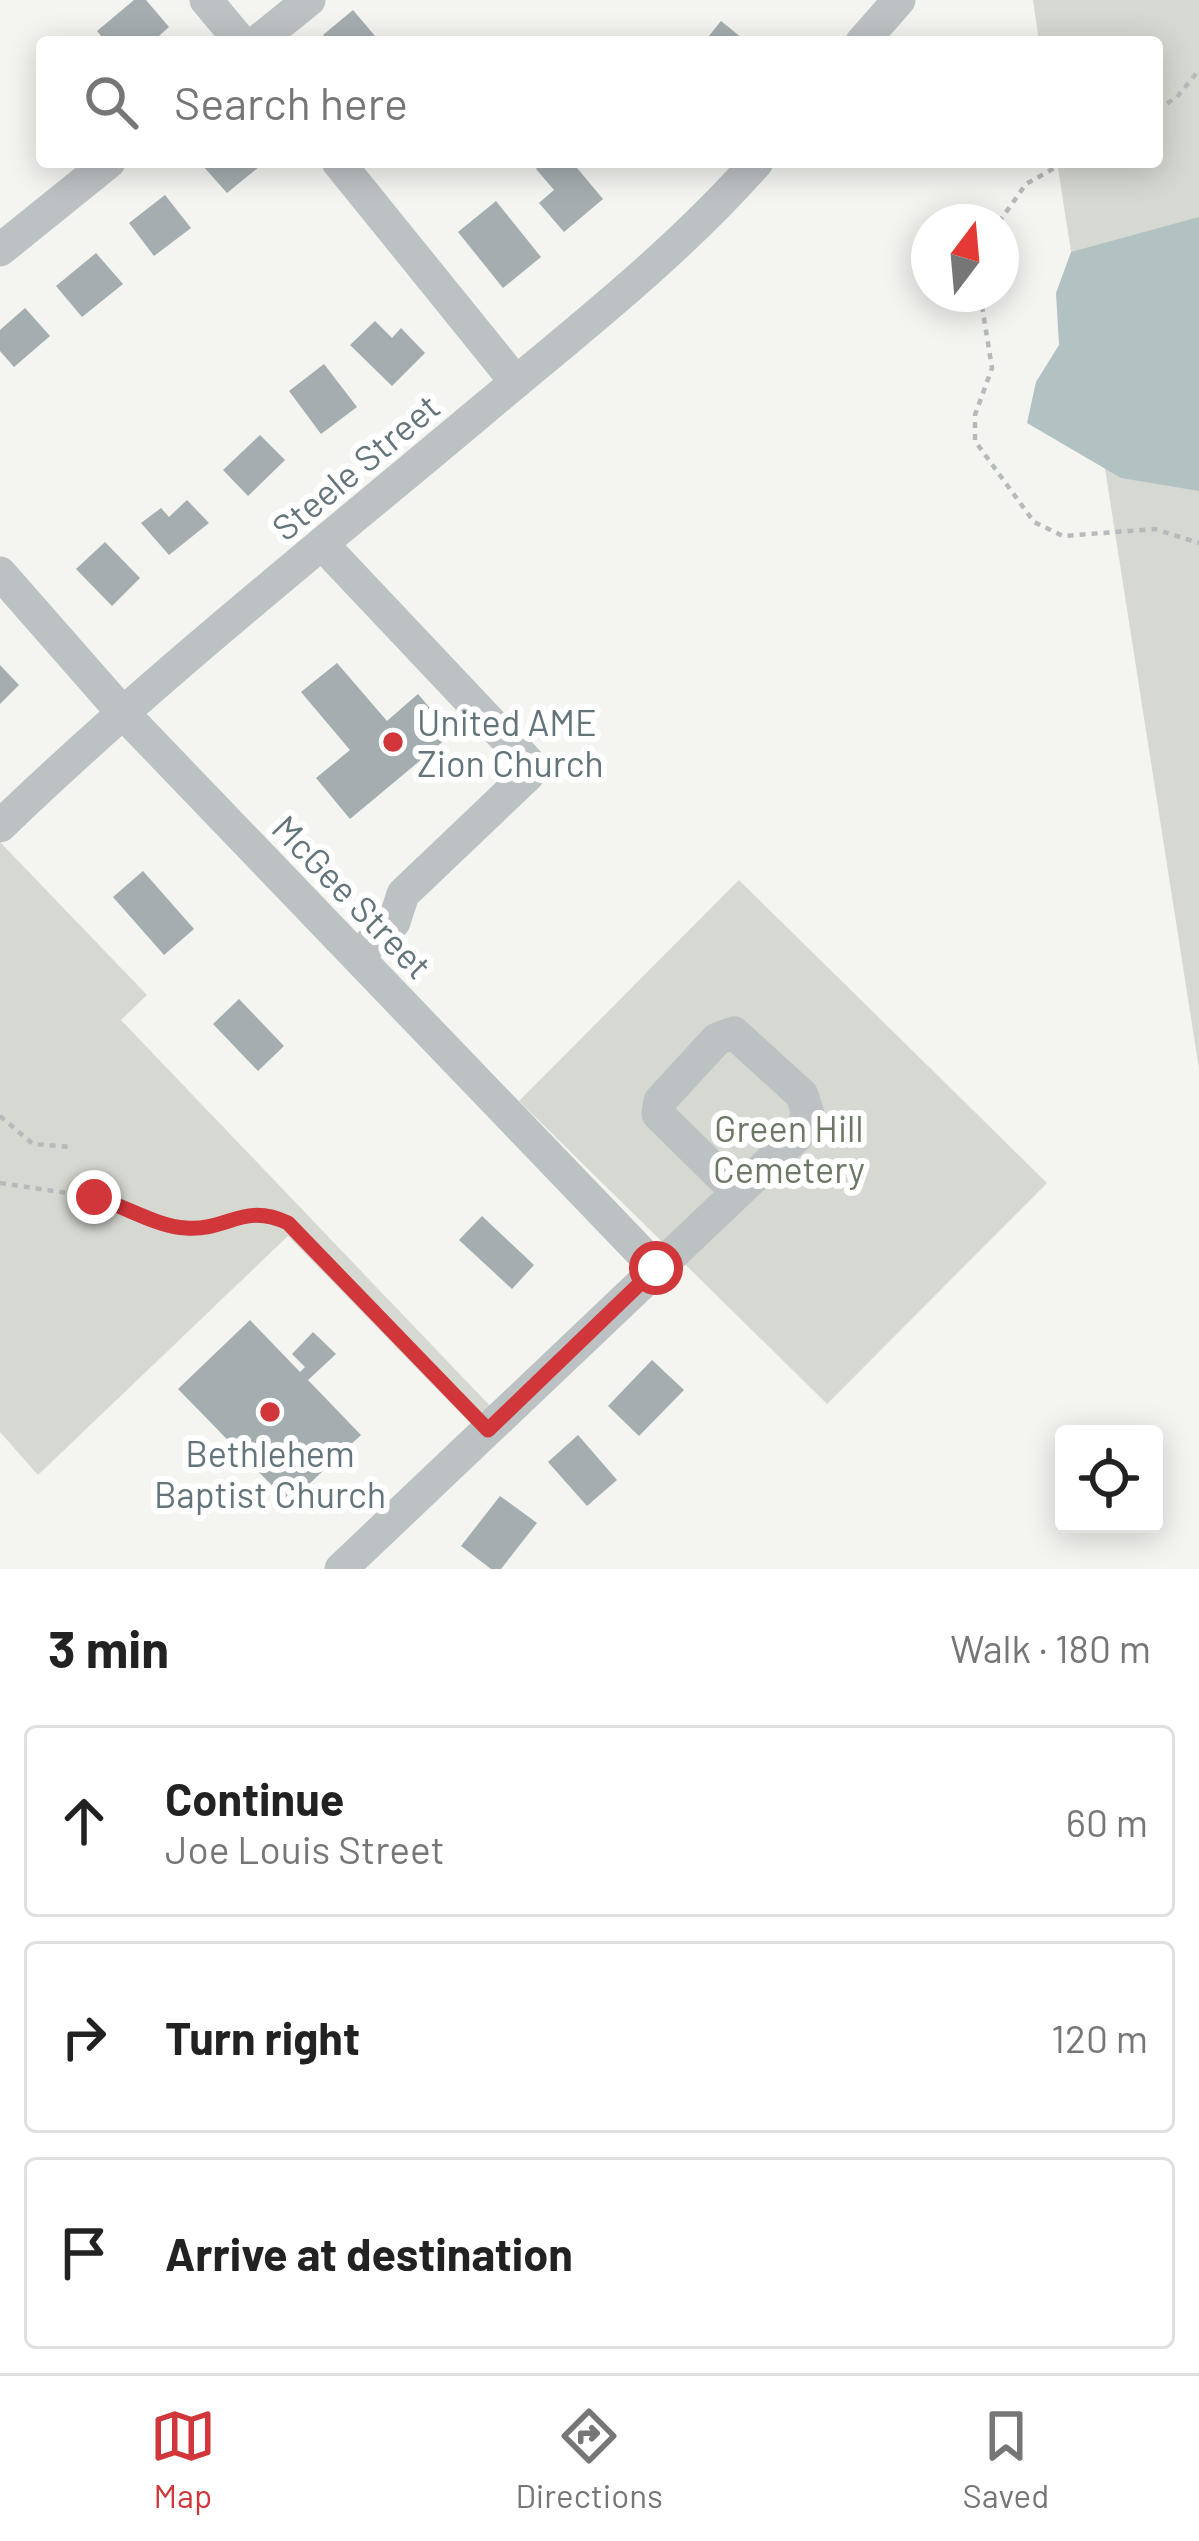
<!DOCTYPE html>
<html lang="en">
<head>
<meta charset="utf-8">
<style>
	body { margin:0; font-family:Barlow,sans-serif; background:#f2f2f2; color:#222 }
	.controls { position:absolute; right:36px; bottom:36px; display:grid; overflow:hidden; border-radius:12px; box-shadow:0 6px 30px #0003 }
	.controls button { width:108px; height:108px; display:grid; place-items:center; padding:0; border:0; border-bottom:3px solid #e0e0e0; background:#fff; color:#222; font:60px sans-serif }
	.compass { position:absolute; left:911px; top:204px; width:108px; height:108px; border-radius:50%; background:#fff; box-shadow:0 6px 30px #0003; rotate:16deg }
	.stop { position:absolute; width:36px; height:36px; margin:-27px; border:9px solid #d0363a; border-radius:50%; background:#fff }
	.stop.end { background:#d0363a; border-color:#fff; box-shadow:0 3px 12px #0008 }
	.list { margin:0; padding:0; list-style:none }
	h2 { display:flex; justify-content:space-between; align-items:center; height:156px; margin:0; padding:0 48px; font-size:51px }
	h2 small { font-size:39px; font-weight:400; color:#767676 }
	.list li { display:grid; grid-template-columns:78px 1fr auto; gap:36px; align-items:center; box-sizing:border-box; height:192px; margin:0 24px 24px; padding:0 24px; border:3px solid #e0e0e0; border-radius:12px }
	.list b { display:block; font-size:45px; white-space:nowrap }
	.list p { margin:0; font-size:39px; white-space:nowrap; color:#767676 }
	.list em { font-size:39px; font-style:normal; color:#767676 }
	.icon { flex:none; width:66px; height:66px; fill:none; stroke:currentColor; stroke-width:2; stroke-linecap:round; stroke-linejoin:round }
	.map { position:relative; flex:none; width:1199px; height:1569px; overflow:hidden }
	.search { position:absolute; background:#fff; box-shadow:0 6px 30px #0003; left:36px; right:36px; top:36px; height:132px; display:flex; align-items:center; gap:30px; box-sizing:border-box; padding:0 42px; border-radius:12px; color:#767676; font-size:45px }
	.sheet { height:804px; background:#fff }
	nav { display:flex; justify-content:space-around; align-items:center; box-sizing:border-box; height:168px; border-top:3px solid #e0e0e0; background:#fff; font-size:33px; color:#767676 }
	nav a { display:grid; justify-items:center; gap:6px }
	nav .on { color:#d0363a }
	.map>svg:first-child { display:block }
	.green { fill:#d6d9d1 }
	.water { fill:#b2c1c2 }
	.building { fill:#a4adb0 }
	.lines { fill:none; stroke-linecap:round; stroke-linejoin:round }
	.path { stroke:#b6babb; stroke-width:4.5; stroke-dasharray:6 6; stroke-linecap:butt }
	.minor { stroke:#bcc1c3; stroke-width:33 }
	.route { stroke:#d0363a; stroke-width:15 }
	.poi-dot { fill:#d0363a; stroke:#fff; stroke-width:4.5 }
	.labels { text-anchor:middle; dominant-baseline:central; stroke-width:12; stroke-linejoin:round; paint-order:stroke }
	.street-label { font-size:36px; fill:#63757a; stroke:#fff }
	.poi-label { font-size:36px; fill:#63757a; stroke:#fff; text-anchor:start }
	.park-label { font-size:36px; fill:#6d7765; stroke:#fff }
</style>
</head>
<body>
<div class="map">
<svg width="1199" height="1569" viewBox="0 0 1199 1569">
	<rect width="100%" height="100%" fill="#f4f4f1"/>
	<g class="green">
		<path d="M 1033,0 L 1199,0 L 1199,1069 L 1057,162 L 1157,162 L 1157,42 L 1039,42 Z"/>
		<path d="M 0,842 L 147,995 L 121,1020 L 493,1409 L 474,1427 L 288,1236 L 38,1475 L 0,1432 Z"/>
		<path d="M 739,880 L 1047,1183 L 827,1404 L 519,1101 Z"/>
	</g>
	<path class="water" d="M 1199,217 L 1199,491 L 1121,478 L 1027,423 L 1036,382 L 1059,345 L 1056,293 L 1071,252 Z"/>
	<g class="building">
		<path d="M 134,0 L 146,0 L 169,27 L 152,42 L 106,42 L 97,31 Z"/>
		<path d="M 353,10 L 380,42 L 329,42 L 323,35 Z"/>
		<path d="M 721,21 L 747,42 L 704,42 Z"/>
		<path d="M 208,162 L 265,162 L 227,193 L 203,166 Z"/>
		<path d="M 545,162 L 572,162 L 603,199 L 564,232 L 539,203 L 554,190 L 536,169 Z"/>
		<path d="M 165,195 L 191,228 L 154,256 L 129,223 Z"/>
		<path d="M 496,201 L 541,257 L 503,288 L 458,232 Z"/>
		<path d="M 96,253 L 123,284 L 82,317 L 56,286 Z"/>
		<path d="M 25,308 L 50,336 L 14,367 L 0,351 L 0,330 Z"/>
		<path d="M 375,321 L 392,338 L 401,328 L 425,353 L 392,386 L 350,345 Z"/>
		<path d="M 324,364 L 357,407 L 321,434 L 289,391 Z"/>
		<path d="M 260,435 L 285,460 L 248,496 L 223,470 Z"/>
		<path d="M 187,500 L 209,523 L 169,555 L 141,523 L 161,508 L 169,517 Z"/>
		<path d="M 105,542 L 140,578 L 112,606 L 76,569 Z"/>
		<path d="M 337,663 L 387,721 L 418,694 L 452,734 L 350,819 L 316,778 L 350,750 L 301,692 Z"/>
		<path d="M 0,665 L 19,685 L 0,704 Z"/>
		<path d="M 143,871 L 194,929 L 164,955 L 113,897 Z"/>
		<path d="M 239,999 L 284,1046 L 258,1071 L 213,1024 Z"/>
		<path d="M 482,1216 L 534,1265 L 512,1289 L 459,1240 Z"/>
		<path d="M 250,1320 L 300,1372 L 305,1367 L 292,1354 L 313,1332 L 336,1354 L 308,1380 L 361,1435 L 289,1503 L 178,1389 Z"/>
		<path d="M 652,1360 L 684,1390 L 639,1436 L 608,1406 Z"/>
		<path d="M 578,1435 L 617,1480 L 587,1506 L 548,1462 Z"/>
		<path d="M 500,1496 L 537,1523 L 501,1569 L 491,1569 L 461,1546 Z"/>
	</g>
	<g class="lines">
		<g class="path">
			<path d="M 1157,110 L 1177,97 L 1199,70"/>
			<path d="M 999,222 L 1026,184 L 1065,162"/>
			<path d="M 980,294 L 992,368 L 975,415 L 975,441 L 1034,522 L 1063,536 L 1155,529 L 1199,543"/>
			<path d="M 0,1116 L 33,1144 L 71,1147"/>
			<path d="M 0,1183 L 94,1197 L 181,1229 L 248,1213 L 288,1223 L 467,1409"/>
		</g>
		<g class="minor">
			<path d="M 206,0 L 241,42"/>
			<path d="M 257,42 L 309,0"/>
			<path d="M 862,42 L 899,0"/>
			<path d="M 338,162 L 516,382"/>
			<path d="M 0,250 L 109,162"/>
			<path d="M 322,544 L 528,762 L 528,775 L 403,894 L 394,922 L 357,956"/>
			<path d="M 0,573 L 122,712 L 656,1268"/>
			<path d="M 0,826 C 154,678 322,545 485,408 C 578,330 677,253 757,162"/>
			<path d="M 341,1569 L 798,1135 L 808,1114 L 802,1095 L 734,1033 L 717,1039 L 660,1101 L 658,1114 L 737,1192"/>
		</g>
	</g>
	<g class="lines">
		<path class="route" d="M 94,1197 C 123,1205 157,1227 186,1228 C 228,1231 243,1202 288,1223 L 488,1430 L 656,1268"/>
	</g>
	<g class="poi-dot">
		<circle cx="393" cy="742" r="12"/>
		<circle cx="270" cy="1412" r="12"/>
	</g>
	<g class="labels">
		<g class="street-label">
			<text transform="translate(355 466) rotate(-40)">Steele Street</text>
			<text transform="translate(353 896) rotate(46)">McGee Street</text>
		</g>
		<g class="poi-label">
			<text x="417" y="721">United AME<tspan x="417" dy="41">Zion Church</tspan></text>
			<text x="270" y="1452" text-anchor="middle">Bethlehem<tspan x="270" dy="41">Baptist Church</tspan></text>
		</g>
		<g class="park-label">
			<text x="789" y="1127">Green Hill<tspan x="789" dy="41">Cemetery</tspan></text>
		</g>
	</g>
</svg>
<div class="controls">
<button><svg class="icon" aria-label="locate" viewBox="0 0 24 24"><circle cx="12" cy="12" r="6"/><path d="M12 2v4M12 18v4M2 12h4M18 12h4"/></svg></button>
</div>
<svg class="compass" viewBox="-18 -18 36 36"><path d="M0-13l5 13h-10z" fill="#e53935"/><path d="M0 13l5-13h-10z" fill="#767676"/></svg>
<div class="stop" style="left:656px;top:1268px"></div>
<div class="stop end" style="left:94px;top:1197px"></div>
<div class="search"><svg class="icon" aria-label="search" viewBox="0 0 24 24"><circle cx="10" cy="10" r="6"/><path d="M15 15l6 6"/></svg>Search here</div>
</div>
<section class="sheet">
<h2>3 min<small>Walk · 180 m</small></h2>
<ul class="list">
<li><svg class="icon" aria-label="ahead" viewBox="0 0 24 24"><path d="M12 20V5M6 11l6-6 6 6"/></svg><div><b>Continue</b><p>Joe Louis Street</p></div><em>60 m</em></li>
<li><svg class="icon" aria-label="right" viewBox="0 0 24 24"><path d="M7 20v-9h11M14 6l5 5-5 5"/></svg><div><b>Turn right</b></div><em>120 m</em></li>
<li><svg class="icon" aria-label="arrive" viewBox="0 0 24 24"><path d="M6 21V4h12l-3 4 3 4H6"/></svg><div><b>Arrive at destination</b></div></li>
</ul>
</section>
<nav>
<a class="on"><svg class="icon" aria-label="map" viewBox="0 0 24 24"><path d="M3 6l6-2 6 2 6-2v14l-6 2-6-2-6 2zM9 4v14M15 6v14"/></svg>Map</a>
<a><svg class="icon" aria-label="directions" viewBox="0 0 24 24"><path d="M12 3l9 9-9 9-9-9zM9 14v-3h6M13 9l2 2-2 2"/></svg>Directions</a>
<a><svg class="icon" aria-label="saved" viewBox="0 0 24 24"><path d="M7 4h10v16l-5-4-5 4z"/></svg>Saved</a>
</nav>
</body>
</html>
